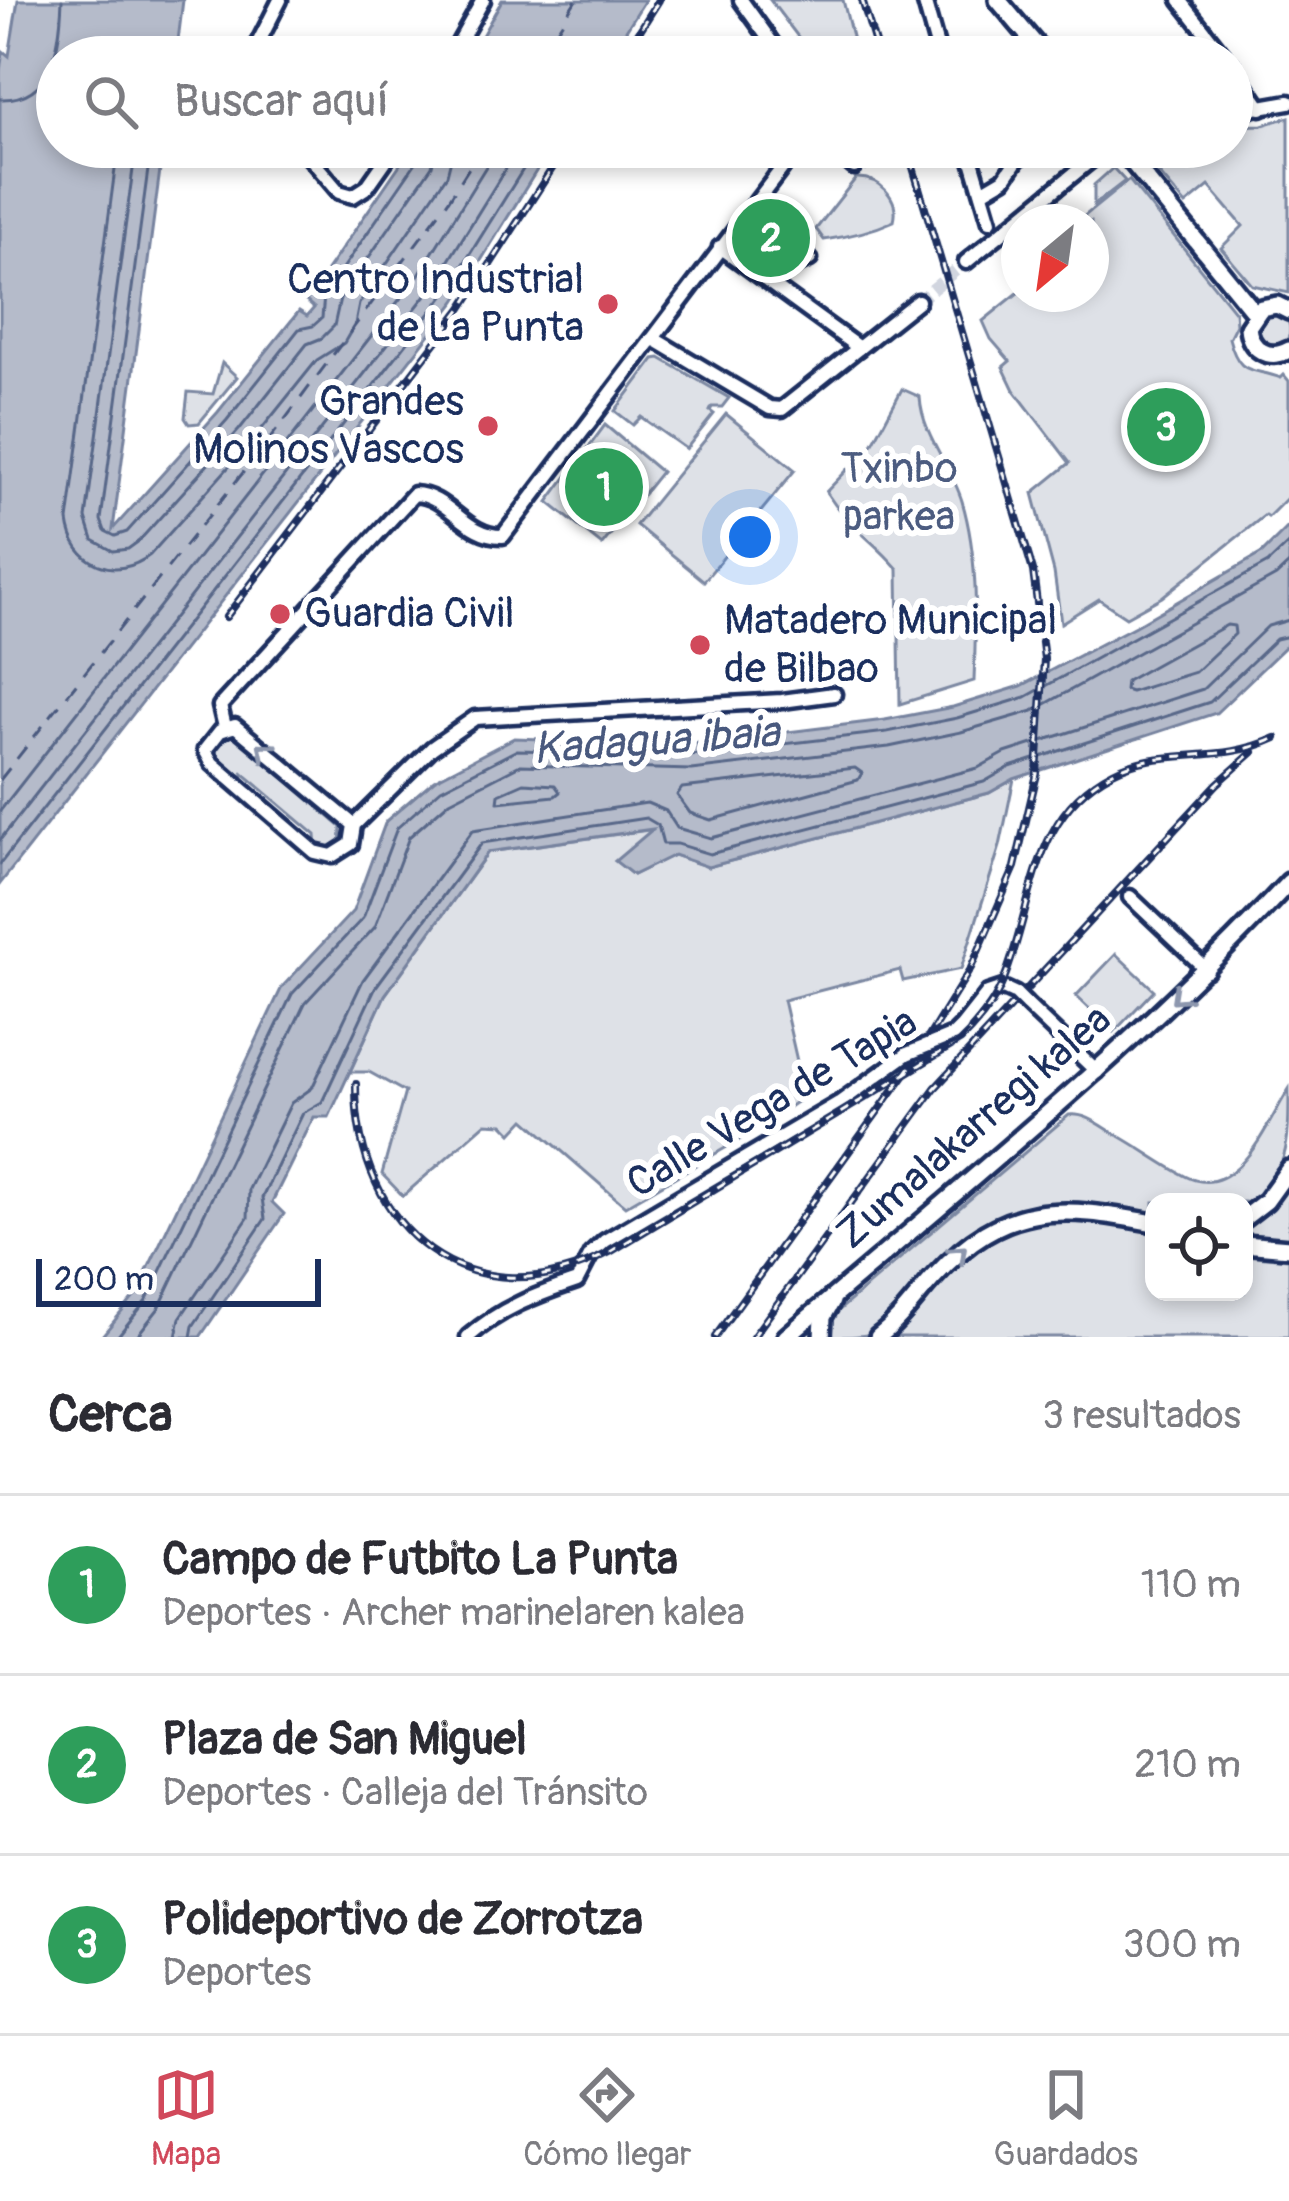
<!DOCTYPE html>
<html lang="es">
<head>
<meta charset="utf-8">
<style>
	body { margin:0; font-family:Pangolin,sans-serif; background:#f2f2f3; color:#2b2b33 }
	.controls { position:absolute; right:36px; bottom:36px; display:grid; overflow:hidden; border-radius:24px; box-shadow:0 6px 18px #0003 }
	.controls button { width:108px; height:108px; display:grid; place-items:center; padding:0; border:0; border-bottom:3px solid #e1e1e2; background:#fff; color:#2b2b33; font:60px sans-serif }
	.compass { position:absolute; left:1001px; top:204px; width:108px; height:108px; border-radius:50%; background:#fff; box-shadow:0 6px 18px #0003; rotate:209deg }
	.scale { position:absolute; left:36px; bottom:30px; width:285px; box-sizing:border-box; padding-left:12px; border:6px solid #1b2f5e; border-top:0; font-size:33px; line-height:42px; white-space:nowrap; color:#1b2f5e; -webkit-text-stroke:9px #fff; paint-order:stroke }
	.you { position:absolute; left:750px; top:537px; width:42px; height:42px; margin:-30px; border:9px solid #fff; border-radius:50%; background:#1a73e8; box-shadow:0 0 0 18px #1a73e833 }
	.badge { display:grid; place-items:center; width:78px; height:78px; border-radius:50%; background:#d1495b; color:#fff; font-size:39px; font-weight:700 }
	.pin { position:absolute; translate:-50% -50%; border:6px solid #fff; box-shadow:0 3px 12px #0006 }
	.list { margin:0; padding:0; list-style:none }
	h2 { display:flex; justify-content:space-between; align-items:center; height:156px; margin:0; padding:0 48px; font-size:51px }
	h2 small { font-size:39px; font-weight:400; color:#7c7c81 }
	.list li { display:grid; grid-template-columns:78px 1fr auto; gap:36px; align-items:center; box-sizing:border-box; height:180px; padding:0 48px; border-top:3px solid #e1e1e2 }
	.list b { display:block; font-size:45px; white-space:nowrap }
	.list p { margin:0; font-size:39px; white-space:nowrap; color:#7c7c81 }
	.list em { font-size:39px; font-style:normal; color:#7c7c81 }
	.icon { flex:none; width:66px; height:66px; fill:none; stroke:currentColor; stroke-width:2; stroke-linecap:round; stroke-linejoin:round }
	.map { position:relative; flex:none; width:1289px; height:1337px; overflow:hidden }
	.search { position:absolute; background:#fff; box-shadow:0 6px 18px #0003; left:36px; right:36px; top:36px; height:132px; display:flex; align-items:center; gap:30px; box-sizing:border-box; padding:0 42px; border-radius:66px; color:#7c7c81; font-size:45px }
	.sheet { height:696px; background:#fff }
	nav { display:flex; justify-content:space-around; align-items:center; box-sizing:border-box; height:168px; border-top:3px solid #e1e1e2; background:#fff; font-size:33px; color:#7c7c81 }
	nav a { display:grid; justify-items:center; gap:6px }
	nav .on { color:#d1495b }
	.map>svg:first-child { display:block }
	.green { fill:#dee1e7; stroke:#7c88a2; stroke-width:3 }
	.water { fill:#b5bbca; stroke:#77839f; stroke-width:3 }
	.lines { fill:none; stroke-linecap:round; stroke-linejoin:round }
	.shore { stroke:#596789; stroke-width:3 }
	.ferry { stroke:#49597e; stroke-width:3; stroke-dasharray:15 12; stroke-linecap:butt }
	.minor-tunnel { stroke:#d1d5df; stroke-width:12; stroke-dasharray:12 6; stroke-linecap:butt }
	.minor-casing { stroke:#1b2f5e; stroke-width:21 }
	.major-casing { stroke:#1b2f5e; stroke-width:24 }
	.minor { stroke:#fff; stroke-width:12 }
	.major { stroke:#fff; stroke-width:15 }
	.rail-casing { stroke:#1b2f5e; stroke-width:8 }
	.rail { stroke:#fff; stroke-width:3; stroke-dasharray:9; stroke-linecap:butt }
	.minor-bridge-casing { stroke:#1b2f5e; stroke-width:21; stroke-linecap:butt }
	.minor-bridge { stroke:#fff; stroke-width:12 }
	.oneway { stroke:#8d97ae }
	.poi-dot { fill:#d1495b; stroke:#fff; stroke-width:4.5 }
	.labels { text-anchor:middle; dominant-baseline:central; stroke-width:12; stroke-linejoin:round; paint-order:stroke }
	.poi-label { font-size:42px; fill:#1b2f5e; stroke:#fff; text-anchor:end }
	.park-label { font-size:42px; fill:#4c5c80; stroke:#fff }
	.street-label { font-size:42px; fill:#1b2f5e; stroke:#fff }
	.water-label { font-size:45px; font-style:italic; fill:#49597e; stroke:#fff }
</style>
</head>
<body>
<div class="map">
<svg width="1289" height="1337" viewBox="0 0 1289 1337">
	<rect width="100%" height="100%" fill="#fff"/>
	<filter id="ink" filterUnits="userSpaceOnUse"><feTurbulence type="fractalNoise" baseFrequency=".00833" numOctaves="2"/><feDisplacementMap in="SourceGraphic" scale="24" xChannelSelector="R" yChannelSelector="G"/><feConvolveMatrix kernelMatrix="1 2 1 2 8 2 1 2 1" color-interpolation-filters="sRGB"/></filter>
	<g filter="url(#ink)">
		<g class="green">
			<path d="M 770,0 L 843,0 L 857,57 L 808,57 L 805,46 Z"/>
			<path d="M 1289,117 L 1289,293 L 1252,285 L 1221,248 L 1243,226 L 1209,186 L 1186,205 L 1157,171 L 1180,149 L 1187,148 L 1191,155 L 1209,153 L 1209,147 L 1232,147 L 1232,126 L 1263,125 Z"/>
			<path d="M 841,147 L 885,147 L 886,150 L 866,170 Z"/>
			<path d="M 1113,168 L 1125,181 L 1094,205 L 1094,185 Z"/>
			<path d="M 856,178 C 879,177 900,198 894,221 C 874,230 846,237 824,240 L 816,229 Z"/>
			<path d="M 1129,180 L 1235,312 L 1236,324 L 1229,338 C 1239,377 1251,367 1281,378 L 1284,375 L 1289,381 L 1289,496 L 1268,517 L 1265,515 L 1162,597 L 1126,617 L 1099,599 L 1061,623 L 1054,572 L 1033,493 L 1070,463 L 1014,390 L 1003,367 L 1010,361 L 991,339 L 983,321 L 1019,292 L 1091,294 L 1091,222 L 1077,222 Z"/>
			<path d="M 767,208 L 793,222 L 791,226 L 801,234 L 788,251 L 777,243 L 762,263 L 741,244 Z"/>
			<circle cx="1272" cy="330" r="18"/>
			<path d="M 660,358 L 729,398 L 722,407 L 712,407 L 710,411 L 714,414 L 686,449 L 641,417 L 633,425 L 615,411 L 654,359 Z"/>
			<path d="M 222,363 L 237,377 L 199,423 L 189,424 L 185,418 L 188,392 L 213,394 Z"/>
			<path d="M 902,389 L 920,397 C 922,435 951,465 962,501 C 979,558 976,622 974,681 L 900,704 L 898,569 C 872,538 849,528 826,492 L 873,443 Z"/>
			<path d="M 726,414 L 795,470 L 704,581 L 636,525 Z"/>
			<path d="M 605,425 L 661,472 L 602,545 L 548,502 Z"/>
			<path d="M 235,736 L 341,827 L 340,846 L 329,851 L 317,848 L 316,835 L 243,773 L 242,785 C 228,772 206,760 218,740 Z"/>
			<path d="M 1014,779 L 1000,846 L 961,969 L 903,981 L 900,970 L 783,1000 L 805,1096 L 753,1132 L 625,1206 L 525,1119 L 512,1133 L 503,1124 L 486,1123 L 403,1196 L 382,1174 L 405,1092 L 369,1072 L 350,1072 L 385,995 L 488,852 L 656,829 L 616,861 L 633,875 L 674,855 L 708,867 L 989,793 Z"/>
			<path d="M 1116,954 L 1154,990 L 1114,1032 L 1076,996 Z"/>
			<path d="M 1289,1089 C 1289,1150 1289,1169 1244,1212 L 1244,1202 L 1154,1202 L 1154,1217 C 1109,1207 1061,1196 1015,1210 C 968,1223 939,1262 908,1297 C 895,1311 884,1328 866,1335 C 856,1337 841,1337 829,1337 L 827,1325 L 831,1317 L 1069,1115 C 1085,1113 1099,1124 1112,1132 C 1137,1145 1160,1163 1185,1176 C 1237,1203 1267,1123 1289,1089 Z"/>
			<path d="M 1289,1176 L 1289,1239 L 1244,1238 L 1244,1226 L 1265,1211 Z"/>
			<path d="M 1088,1218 L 1154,1233 L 1154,1292 L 1244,1292 L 1244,1255 L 1289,1259 L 1289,1337 L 890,1337 L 937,1282 L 995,1229 L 1034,1220 Z"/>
		</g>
		<g class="water">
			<path d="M 18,0 L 183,0 L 176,57 L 57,57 L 57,147 L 163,147 L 113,529 L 218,412 L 299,311 L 307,316 L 314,308 L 306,301 L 412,147 L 551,147 L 456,301 L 0,884 L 0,71 L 3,51 L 9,56 Z"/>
			<path d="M 502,0 L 645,0 L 609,57 L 470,57 Z"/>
			<path d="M 1289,526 L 1289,643 L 1216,713 L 1014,779 L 989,793 L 708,867 L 674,855 L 633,875 L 615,861 L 653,829 L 488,852 L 385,995 L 329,1117 L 314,1117 L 272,1202 L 284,1214 L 200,1337 L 101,1337 L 135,1296 L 282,987 L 353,911 L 386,821 L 434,780 L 514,738 L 689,744 L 885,720 L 953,707 L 1021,686 L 1135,626 L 1262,553 Z"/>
		</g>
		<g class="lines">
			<g class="shore">
				<path d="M 0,99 C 55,101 60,43 62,0"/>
				<path d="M 118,147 L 68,521 C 73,565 116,582 150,555 L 252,441 L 317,360 L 344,343 L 355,324 L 359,304 L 447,175 L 454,147"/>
				<path d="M 136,147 L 86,518 L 93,540 L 113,551 L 128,549 L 139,541 L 239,430 L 307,344 L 322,338 L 334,326 L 340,299 L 432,166 L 436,147"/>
				<path d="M 151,147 L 101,520 L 105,531 L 115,536 L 127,532 L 227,420 L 299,329 L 313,326 L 322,318 L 324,296 L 419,158 L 421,147"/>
				<path d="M 1227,625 L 1234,626 L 1235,634 L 1195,672 L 1131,692 L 1125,690 L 1126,681 Z"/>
				<path d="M 855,768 L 862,773 L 858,780 L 711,820 L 690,813 L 677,795 L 682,788 Z"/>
				<path d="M 524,783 L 555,785 L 560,792 L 555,796 L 498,802 L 499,794 Z"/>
				<path d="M 0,811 L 418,276 L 498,147"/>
				<path d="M 0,840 L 433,286 L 519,147"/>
				<path d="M 0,864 L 445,294 L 537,147"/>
				<path d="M 117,1337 L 146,1301 L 292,994 L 363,918 L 397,828 L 441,789 L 517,750 L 690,755 L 887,732 L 957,718 L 1026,697 L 1268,563 L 1289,543"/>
				<path d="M 136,1337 L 159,1308 L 305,1003 L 375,927 L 409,837 L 450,801 L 520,765 L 691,770 L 889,747 L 961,732 L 1033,711 L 1276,576 L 1289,564"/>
				<path d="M 176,1337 L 180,1318 L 248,1218 L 249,1189 L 291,1103 L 312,1088 L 363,980 L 473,830 L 647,803 L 666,811 L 677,828 L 711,838 L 978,768 L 1005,753 L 1203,689 L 1268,626 L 1289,620"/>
				<path d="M 191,1337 L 193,1326 L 265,1219 L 262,1198 L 303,1113 L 322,1102 L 375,988 L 482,843 L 646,818 L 658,825 L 663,844 L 677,844 L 710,854 L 984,782 L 1010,767 L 1210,702 L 1276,639 L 1289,636"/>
			</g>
			<g class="ferry">
				<path d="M 540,57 L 576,0"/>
				<path d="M 0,780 L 283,422 L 448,201 L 482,147"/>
			</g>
			<path class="minor-tunnel" d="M 918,301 L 966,262"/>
			<defs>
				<g id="minor">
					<path d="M 741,0 L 782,57"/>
					<path d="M 924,0 L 940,57"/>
					<path d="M 1180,0 L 1225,57"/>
					<path d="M 251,57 L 280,0"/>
					<path d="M 451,57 L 483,0"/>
					<path d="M 1232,65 L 1261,108"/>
					<path d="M 1232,112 L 1289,102"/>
					<path d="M 301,147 L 339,192 L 353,196 L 367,187 L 395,147"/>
					<path d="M 831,147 L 854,167"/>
					<path d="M 968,147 L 990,221"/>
					<path d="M 982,192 L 1004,179 L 1026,147"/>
					<path d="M 720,247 L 859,348"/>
					<path d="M 966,262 L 1107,147"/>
					<path d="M 766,279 L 810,259"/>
					<path d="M 654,339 L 770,408 L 782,409 L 918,301"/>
					<path d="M 225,727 L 220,706 L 414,494 C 449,495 465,537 503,536 L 798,147"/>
					<path d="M 354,825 L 235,726 L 220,731 L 205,750 L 212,763 L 315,852 L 332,856 L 351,844 L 354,825 L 432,748 L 475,718 L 782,701 L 834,694"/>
					<path d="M 1130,897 L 1207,970"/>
					<path d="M 1026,1004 L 1097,1072"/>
					<path d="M 962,1026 L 988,993 L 1003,988 L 1016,994"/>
					<path d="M 468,1337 C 501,1308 536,1295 577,1281 L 591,1254 L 605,1241 L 839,1103 L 907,1054"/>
				</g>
				<g id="major">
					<path d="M 998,0 L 1046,57"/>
					<path d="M 1120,147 L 1255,313"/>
					<path d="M 1289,311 L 1277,305 L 1261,308 L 1248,327 C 1250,350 1269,361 1289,350"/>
					<path d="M 1244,1218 L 1266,1201 L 1289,1169"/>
					<path d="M 1244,1244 L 1289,1248"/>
					<path d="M 786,1337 C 958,1190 1135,1048 1289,882"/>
					<path d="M 822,1337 L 823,1317 L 832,1301"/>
					<path d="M 878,1337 C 901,1320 916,1296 935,1276 C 1004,1201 1060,1205 1154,1223"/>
				</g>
			</defs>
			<use href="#minor" class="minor-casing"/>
			<use href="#major" class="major-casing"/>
			<use href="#minor" class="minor"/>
			<use href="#major" class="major"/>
			<defs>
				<g id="rail">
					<path d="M 862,0 L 879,57"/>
					<path d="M 623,57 L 659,0"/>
					<path d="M 226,617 L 462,308 L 566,147"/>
					<path d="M 356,1084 C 355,1231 472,1325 610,1252 L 961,1040 C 979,1022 995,1003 1004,979 C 1035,903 1030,815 1113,772 C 1163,746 1218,765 1276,738"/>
					<path d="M 715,1337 L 910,1067 L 971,968 L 1015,867 L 1037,774 L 1044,659 L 1033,571 L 907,147"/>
					<path d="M 753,1337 L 935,1088 L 1217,784 L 1253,752"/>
				</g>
			</defs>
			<use href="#rail" class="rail-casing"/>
			<use href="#rail" class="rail"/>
			<defs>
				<g id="minor-bridge">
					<path d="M 1016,994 L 1026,1004"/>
					<path d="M 907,1054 L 953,1035 L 962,1026"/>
				</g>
			</defs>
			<use href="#minor-bridge" class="minor-bridge-casing"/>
			<use href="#minor-bridge" class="minor-bridge"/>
		</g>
		<defs><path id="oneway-chevron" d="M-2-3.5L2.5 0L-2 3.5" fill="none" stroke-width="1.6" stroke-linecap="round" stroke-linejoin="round" transform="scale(3)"/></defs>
		<g class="oneway">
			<use href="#oneway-chevron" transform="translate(265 750) rotate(-140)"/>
			<use href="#oneway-chevron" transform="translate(1179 996) rotate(137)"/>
			<use href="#oneway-chevron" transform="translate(959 1253) rotate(-43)"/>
		</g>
	</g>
	<g class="poi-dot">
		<circle cx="608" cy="304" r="12"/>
		<circle cx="488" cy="426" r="12"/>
		<circle cx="280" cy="614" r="12"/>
		<circle cx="700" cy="645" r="12"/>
	</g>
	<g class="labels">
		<g class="poi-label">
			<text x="584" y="280">Centro Industrial<tspan x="584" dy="48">de La Punta</tspan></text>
			<text x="464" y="402">Grandes<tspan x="464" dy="48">Molinos Vascos</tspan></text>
			<text x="304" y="614" text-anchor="start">Guardia Civil</text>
			<text x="724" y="621" text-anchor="start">Matadero Municipal<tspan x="724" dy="48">de Bilbao</tspan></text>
		</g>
		<g class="park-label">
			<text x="899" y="469">Txinbo<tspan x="899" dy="48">parkea</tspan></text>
		</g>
		<g class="street-label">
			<text transform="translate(772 1103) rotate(-31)">Calle Vega de Tapia</text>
			<text transform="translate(974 1127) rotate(-41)">Zumalakarregi kalea</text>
		</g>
		<g class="water-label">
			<text transform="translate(656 741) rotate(-4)">Kadagua ibaia</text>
		</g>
	</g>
</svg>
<div class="controls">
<button><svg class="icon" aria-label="locate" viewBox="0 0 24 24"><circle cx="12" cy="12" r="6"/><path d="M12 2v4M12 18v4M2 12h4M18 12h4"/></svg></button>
</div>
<svg class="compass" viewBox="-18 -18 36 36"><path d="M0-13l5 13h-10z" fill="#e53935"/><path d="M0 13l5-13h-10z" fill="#7c7c81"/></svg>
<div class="scale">200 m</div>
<div class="you"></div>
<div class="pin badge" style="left:604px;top:487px;background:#2e9e5b">1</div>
<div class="pin badge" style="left:771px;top:238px;background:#2e9e5b">2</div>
<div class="pin badge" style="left:1166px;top:427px;background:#2e9e5b">3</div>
<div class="search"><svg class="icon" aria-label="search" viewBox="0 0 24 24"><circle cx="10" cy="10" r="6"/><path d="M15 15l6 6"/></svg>Buscar aquí</div>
</div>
<section class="sheet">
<h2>Cerca<small>3 resultados</small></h2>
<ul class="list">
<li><span class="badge" style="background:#2e9e5b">1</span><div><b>Campo de Futbito La Punta</b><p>Deportes · Archer marinelaren kalea</p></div><em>110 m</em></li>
<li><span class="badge" style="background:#2e9e5b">2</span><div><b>Plaza de San Miguel</b><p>Deportes · Calleja del Tránsito</p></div><em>210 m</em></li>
<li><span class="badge" style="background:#2e9e5b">3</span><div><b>Polideportivo de Zorrotza</b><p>Deportes</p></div><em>300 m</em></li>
</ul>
</section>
<nav>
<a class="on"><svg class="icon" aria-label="map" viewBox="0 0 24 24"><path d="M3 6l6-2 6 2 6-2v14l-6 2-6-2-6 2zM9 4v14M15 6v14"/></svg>Mapa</a>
<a><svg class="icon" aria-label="directions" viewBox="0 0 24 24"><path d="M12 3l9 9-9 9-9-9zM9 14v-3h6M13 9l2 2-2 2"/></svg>Cómo llegar</a>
<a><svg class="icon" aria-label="saved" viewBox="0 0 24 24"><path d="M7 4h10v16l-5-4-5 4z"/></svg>Guardados</a>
</nav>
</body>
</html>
